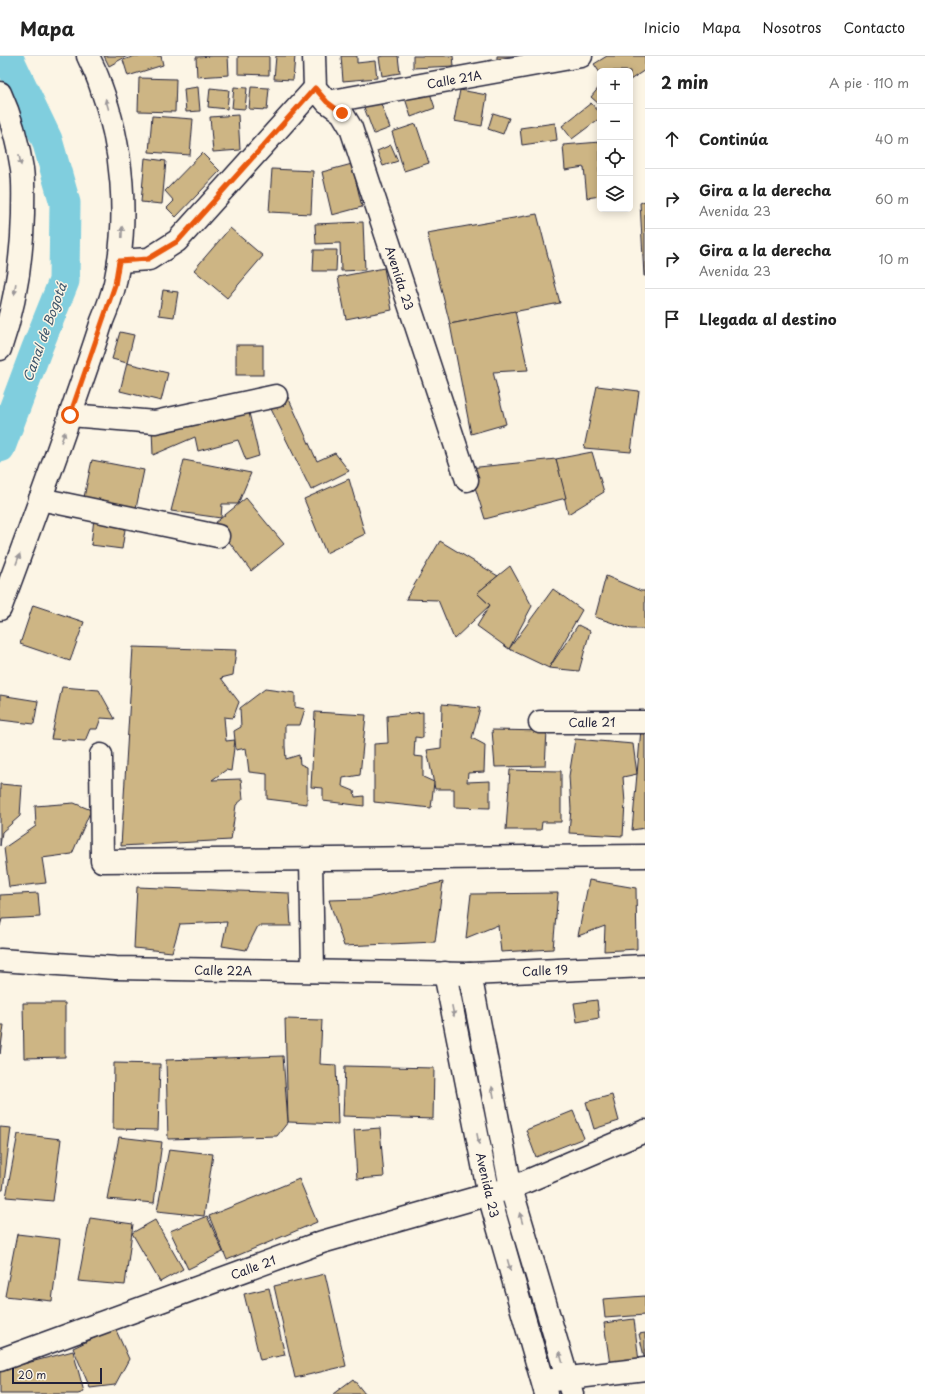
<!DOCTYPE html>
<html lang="es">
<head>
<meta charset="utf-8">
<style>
	body { margin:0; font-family:"Playpen Sans",sans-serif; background:#f2f2f2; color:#222 }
	.controls { position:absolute; right:12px; top:12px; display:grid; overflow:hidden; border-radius:6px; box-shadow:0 2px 10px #0003 }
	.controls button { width:36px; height:36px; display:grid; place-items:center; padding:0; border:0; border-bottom:1px solid #e0e0e0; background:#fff; color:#222; font:20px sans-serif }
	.scale { position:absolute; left:12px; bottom:10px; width:90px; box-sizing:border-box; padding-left:4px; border:2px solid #22223b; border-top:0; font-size:11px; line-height:14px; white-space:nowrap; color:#22223b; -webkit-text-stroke:3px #fcf5e5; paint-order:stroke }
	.stop { position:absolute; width:12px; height:12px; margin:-9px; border:3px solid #ea580c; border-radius:50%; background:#fff }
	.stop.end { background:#ea580c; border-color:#fff; box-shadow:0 1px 4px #0008 }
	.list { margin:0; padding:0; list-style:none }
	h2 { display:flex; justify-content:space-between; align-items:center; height:52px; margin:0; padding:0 16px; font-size:17px }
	h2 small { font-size:13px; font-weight:400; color:#767676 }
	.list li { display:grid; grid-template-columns:26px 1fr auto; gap:12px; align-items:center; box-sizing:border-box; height:60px; padding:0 16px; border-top:1px solid #e0e0e0 }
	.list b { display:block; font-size:15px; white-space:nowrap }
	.list p { margin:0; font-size:13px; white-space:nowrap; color:#767676 }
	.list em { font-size:13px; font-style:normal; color:#767676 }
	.icon { flex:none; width:22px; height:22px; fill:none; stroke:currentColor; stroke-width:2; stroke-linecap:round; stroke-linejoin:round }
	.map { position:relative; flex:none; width:645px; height:1338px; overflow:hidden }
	header { display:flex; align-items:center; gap:24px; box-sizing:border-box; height:56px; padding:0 20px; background:#fff; border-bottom:1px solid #e0e0e0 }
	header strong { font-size:19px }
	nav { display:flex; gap:22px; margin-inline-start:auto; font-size:14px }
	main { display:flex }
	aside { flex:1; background:#fff }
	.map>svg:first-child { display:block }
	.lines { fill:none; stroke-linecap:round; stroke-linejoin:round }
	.canal { stroke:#80cede; stroke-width:31 }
	.building { fill:#cdb584; stroke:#22223b }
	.minor-casing { stroke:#22223b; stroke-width:25 }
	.secondary-casing { stroke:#22223b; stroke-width:25 }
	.minor { stroke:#fcf5e5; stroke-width:22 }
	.secondary { stroke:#fcf5e5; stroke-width:22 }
	.oneway { fill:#9a9698 }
	.route { stroke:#ea580c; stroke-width:5 }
	.labels { text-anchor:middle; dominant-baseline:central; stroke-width:3; stroke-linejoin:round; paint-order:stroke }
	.street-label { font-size:12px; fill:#22223b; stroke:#fcf5e5 }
	.water-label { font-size:13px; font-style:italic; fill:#3e566c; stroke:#fcf5e5 }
</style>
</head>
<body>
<header>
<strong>Mapa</strong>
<nav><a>Inicio</a><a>Mapa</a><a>Nosotros</a><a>Contacto</a></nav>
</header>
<main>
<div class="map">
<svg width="645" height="1338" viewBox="0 0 645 1338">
	<rect width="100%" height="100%" fill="#fcf5e5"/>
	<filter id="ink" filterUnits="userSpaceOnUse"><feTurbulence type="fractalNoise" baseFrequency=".025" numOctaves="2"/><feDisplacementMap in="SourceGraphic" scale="8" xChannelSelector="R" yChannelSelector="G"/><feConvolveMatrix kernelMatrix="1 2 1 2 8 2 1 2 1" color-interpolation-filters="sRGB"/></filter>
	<g filter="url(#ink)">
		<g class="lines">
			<path class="canal" d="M 0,391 L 37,292 L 64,225 L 65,147 L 47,84 L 7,0"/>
		</g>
		<g class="building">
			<path d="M 104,0 L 127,0 L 109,10 Z"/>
			<path d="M 135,0 L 161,0 L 163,9 L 128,20 L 123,4 Z"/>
			<path d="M 213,0 L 228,0 L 229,19 L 197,21 L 196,1 Z"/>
			<path d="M 238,0 L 269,0 L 269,19 L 238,18 Z"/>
			<path d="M 276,0 L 295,0 L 293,24 L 274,23 Z"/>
			<path d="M 341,0 L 357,0 L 357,7 L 375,5 L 377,22 L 343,25 Z"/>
			<path d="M 383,0 L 398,0 L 400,17 L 382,20 L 379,1 Z"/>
			<path d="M 413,0 L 453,0 L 454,10 L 413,12 Z"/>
			<path d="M 497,0 L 530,0 L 497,4 Z"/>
			<path d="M 607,0 L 645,0 L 645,14 L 630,24 L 630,15 L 600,15 L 600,17 L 594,8 Z"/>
			<path d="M 139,22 L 176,23 L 175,56 L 138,55 Z"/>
			<path d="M 427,28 L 435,52 L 411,61 L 403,36 Z"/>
			<path d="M 600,30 L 600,49 L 591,41 Z"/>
			<path d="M 198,31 L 200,55 L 186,56 L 184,33 Z"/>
			<path d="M 234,31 L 247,32 L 245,53 L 232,52 Z"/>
			<path d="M 251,31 L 269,32 L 267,54 L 249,53 Z"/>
			<path d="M 210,32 L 229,34 L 227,53 L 208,51 Z"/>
			<path d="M 460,34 L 487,39 L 482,70 L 454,65 Z"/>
			<path d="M 378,40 L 390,72 L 374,78 L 362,46 Z"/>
			<path d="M 591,47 L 600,57 L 600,62 L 572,83 L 562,70 Z"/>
			<path d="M 493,57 L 509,62 L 503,78 L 488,73 Z"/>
			<path d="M 238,59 L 240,94 L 213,96 L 210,61 Z"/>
			<path d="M 152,60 L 193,63 L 190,99 L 149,96 Z"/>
			<path d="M 555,67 L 557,84 L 522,89 L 520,72 Z"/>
			<path d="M 416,68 L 429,107 L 404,115 L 392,76 Z"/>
			<path d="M 600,86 L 600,112 L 599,112 L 600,140 L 587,142 L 584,111 L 565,114 L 563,89 Z"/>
			<path d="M 391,89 L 398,105 L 383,110 L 377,95 Z"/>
			<path d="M 202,97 L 220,115 L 176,161 L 167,152 L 174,145 L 165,135 Z"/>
			<path d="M 145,102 L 166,105 L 162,148 L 141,146 Z"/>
			<path d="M 352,108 L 362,151 L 332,159 L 322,116 Z"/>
			<path d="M 272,113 L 313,115 L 311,158 L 269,156 Z"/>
			<path d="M 645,145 L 645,220 L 644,220 L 640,147 Z"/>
			<path d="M 537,158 L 560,247 L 450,268 L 427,177 Z"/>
			<path d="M 363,166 L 365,214 L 341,215 L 340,187 L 316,188 L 315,168 Z"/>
			<path d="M 230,172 L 263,200 L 227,242 L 194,214 Z"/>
			<path d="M 314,194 L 337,194 L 336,215 L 313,215 Z"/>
			<path d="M 384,212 L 392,254 L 346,263 L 338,221 Z"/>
			<path d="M 163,234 L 178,236 L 174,261 L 159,259 Z"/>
			<path d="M 515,255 L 528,314 L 493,316 L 506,368 L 471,378 L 450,268 Z"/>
			<path d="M 120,276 L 134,279 L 127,307 L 112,303 Z"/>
			<rect x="236" y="289" width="27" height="30"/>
			<path d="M 127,307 L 168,317 L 161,345 L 120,335 Z"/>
			<path d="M 597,330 L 639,335 L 631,396 L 584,392 Z"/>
			<path d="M 288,341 L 317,405 L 335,397 L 349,415 L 311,434 L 270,351 Z"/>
			<path d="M 247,348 L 259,400 L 246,404 L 238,384 L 198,395 L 195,381 L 153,399 L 152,372 Z"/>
			<path d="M 592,396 L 604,436 L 568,458 L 556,403 Z"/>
			<path d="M 556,403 L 566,442 L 485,463 L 469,412 Z"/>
			<path d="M 92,404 L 144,414 L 135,457 L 83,446 Z"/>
			<path d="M 184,404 L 251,417 L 238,448 L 222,448 L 221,462 L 171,455 Z"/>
			<path d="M 349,423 L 365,478 L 326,497 L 304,443 Z"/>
			<path d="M 246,442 L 284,488 L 251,515 L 215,467 Z"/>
			<path d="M 94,462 L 126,467 L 122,493 L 91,489 Z"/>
			<path d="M 440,485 L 498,520 L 477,537 L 490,549 L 454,583 L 438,544 L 406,543 Z"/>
			<path d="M 510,510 L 532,550 L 509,593 L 477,570 L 490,549 L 477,537 Z"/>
			<path d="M 606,520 L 641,535 L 645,535 L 645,573 L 631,573 L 595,561 Z"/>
			<path d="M 553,533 L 582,554 L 549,612 L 509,593 Z"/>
			<path d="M 33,549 L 84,566 L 70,605 L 20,588 Z"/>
			<path d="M 578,569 L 590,575 L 579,615 L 549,612 Z"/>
			<path d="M 133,591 L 236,594 L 233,619 L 221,622 L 239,646 L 233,662 L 224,661 L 226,685 L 235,684 L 231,715 L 226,714 L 212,724 L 241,723 L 243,743 L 236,749 L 231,784 L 121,790 Z"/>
			<path d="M 62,631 L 99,634 L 115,663 L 101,662 L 97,673 L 90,673 L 85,685 L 51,683 Z"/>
			<path d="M 265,633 L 295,637 L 295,651 L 305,653 L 300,669 L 285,669 L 285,690 L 286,703 L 299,699 L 300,708 L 307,711 L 307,748 L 267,743 L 267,718 L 249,716 L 246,692 L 236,694 L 234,675 L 241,671 L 240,652 Z"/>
			<path d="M 0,639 L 38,645 L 34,668 L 0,664 Z"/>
			<path d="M 442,648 L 480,652 L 472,682 L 485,689 L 484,716 L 468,717 L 467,726 L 490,725 L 490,752 L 454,751 L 454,733 L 435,733 L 427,694 L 441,692 Z"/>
			<path d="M 315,656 L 366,659 L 360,719 L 343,722 L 342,730 L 354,735 L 355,741 L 364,740 L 364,750 L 323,745 L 323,732 L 311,731 Z"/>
			<path d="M 423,656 L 423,682 L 415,681 L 414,700 L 423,701 L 423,721 L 434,726 L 431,752 L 374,746 L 374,688 L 388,687 L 387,660 Z"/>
			<path d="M 641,673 L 645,674 L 645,772 L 632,774 Z"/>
			<path d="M 492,674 L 547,675 L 545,710 L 495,711 Z"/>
			<path d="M 575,683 L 633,688 L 637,718 L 623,721 L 625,747 L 623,780 L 569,777 L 571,753 L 569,720 Z"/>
			<path d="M 510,714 L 561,715 L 561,766 L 542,766 L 541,774 L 506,774 Z"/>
			<path d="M 0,728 L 22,730 L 20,760 L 2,776 L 0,790 Z"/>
			<path d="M 74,747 L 91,754 L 72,798 L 42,802 L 46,827 L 9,831 L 4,792 L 36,770 L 35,750 Z"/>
			<path d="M 589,824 L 636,832 L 637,893 L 604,895 L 605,870 L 578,880 Z"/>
			<path d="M 443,826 L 435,886 L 344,890 L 329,844 L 366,843 Z"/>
			<path d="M 137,831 L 289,837 L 291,870 L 258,870 L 246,894 L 222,890 L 227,866 L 180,868 L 172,896 L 134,892 Z"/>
			<path d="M 38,837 L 40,861 L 2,863 L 0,870 L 0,839 Z"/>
			<path d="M 558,837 L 553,893 L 501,896 L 498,869 L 466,882 L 471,838 Z"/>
			<path d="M 597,944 L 599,962 L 577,966 L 574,947 Z"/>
			<path d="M 23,947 L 65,947 L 65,1001 L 24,1002 Z"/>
			<path d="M 285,963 L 322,964 L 320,1008 L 336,1009 L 338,1068 L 288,1066 Z"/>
			<path d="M 0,969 L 4,969 L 0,998 Z"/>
			<path d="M 283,1000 L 288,1066 L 277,1080 L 168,1083 L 166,1004 Z"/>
			<path d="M 114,1007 L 160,1008 L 158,1074 L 113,1073 Z"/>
			<path d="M 345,1010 L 434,1012 L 433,1063 L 343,1060 Z"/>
			<path d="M 612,1039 L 619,1065 L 594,1073 L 586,1046 Z"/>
			<path d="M 573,1055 L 584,1082 L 536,1101 L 526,1074 Z"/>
			<path d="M 0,1071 L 11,1072 L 3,1134 L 0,1134 Z"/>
			<path d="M 380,1072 L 384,1121 L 357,1123 L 354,1074 Z"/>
			<path d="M 18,1078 L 61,1083 L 53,1145 L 6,1141 Z"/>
			<path d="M 119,1081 L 162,1086 L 154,1147 L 107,1143 Z"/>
			<path d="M 169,1093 L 213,1098 L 204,1160 L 157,1155 Z"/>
			<path d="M 299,1123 L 317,1166 L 227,1204 L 209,1160 Z"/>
			<path d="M 207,1160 L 223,1196 L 188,1213 L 170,1175 Z"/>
			<path d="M 90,1162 L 133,1168 L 125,1229 L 78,1225 Z"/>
			<path d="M 155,1164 L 183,1213 L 160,1226 L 132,1177 Z"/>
			<path d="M 17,1178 L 60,1183 L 52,1245 L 5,1240 Z"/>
			<path d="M 325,1218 L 346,1310 L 295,1322 L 274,1230 Z"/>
			<path d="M 269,1232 L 285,1299 L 260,1304 L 244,1238 Z"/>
			<path d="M 645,1240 L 645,1259 L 605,1262 L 603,1243 Z"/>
			<path d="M 634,1263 L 639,1306 L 610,1309 L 604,1267 Z"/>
			<path d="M 115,1272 L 129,1303 L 115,1329 L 90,1332 L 73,1292 Z"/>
			<path d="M 645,1277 L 645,1305 L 639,1278 Z"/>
			<path d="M 73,1295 L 84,1336 L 78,1338 L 0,1338 L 0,1314 Z"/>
			<path d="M 353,1323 L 365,1338 L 333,1338 Z"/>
		</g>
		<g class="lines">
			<defs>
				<g id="minor">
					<path d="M 314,0 L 315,32 L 327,46 L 342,57 L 351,72 L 467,424"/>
					<path d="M 327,46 L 581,0"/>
					<path d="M 119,205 L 149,203 L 177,185 L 315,32"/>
					<path d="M 70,359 L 155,366 L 276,340"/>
					<path d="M 40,443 L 218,480"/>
					<path d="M 540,666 L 645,666"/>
					<path d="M 101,699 L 102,805 L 645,800"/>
					<path d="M 311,803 L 313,915"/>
					<path d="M 0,904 L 116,912 L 470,918 L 645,910"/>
					<path d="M 445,917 L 489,1139 L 546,1338"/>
					<path d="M 470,918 L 511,1132 L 572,1338"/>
					<path d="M 0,1304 L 322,1186 L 511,1132 L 645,1075"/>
					<path d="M 553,1324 L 645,1313"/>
				</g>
				<g id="secondary">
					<path d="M 0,37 C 11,61 18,87 22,113 C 24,127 23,144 23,158 C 22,204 15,250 0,293"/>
					<path d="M 0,553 C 26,483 52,413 76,342 C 85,316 94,291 102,265 C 107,253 112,240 115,227 C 129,162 123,90 100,28 C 97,18 92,9 88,0"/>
				</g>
			</defs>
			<use href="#minor" class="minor-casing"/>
			<use href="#secondary" class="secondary-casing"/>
			<use href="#minor" class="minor"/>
			<use href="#secondary" class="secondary"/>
		</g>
		<defs><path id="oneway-solid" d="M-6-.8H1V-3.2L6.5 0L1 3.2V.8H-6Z"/></defs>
		<g class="oneway">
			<use href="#oneway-solid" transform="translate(107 48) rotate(-106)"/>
			<use href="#oneway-solid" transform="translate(20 104) rotate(79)"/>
			<use href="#oneway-solid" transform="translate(122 176) rotate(-88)"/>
			<use href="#oneway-solid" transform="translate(15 233) rotate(98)"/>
			<use href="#oneway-solid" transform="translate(63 381) rotate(-70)"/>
			<use href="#oneway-solid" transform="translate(18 503) rotate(-70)"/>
			<use href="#oneway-solid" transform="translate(453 955) rotate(79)"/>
			<use href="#oneway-solid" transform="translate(493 1036) rotate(-101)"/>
			<use href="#oneway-solid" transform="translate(478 1083) rotate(79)"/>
			<use href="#oneway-solid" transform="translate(521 1162) rotate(-106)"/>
			<use href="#oneway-solid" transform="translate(509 1209) rotate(74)"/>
			<use href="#oneway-solid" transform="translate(561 1301) rotate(-106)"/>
		</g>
	</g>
	<g class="lines" filter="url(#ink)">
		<path class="route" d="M 70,359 L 115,229 L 119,205 L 148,203 L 178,185 L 315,32 L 327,46 L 342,57"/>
	</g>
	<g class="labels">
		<g class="street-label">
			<text transform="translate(454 23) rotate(-10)">Calle 21A</text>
			<text transform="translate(400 222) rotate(72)">Avenida 23</text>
			<text x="592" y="666">Calle 21</text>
			<text transform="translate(223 914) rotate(1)">Calle 22A</text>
			<text transform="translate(545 914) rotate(-3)">Calle 19</text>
			<text transform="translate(488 1129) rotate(77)">Avenida 23</text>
			<text transform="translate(253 1211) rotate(-20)">Calle 21</text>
		</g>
		<g class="water-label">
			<text transform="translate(44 276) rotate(-70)">Canal de Bogotá</text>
		</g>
	</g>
</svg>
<div class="controls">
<button>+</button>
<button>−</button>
<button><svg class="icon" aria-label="locate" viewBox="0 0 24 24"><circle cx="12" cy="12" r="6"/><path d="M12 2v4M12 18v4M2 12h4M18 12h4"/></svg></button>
<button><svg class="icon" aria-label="layers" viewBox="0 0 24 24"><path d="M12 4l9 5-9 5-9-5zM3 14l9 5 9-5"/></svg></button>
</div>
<div class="scale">20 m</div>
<div class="stop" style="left:70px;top:359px"></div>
<div class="stop end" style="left:342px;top:57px"></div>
</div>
<aside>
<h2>2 min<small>A pie · 110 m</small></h2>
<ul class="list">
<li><svg class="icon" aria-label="ahead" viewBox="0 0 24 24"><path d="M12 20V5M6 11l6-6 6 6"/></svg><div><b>Continúa</b></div><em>40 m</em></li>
<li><svg class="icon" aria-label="right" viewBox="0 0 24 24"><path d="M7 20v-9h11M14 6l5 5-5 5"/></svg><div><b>Gira a la derecha</b><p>Avenida 23</p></div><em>60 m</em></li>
<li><svg class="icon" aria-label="right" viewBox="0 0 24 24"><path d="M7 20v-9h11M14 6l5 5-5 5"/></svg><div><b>Gira a la derecha</b><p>Avenida 23</p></div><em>10 m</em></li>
<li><svg class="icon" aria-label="arrive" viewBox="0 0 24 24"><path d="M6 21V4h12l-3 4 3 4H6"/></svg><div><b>Llegada al destino</b></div></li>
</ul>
</aside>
</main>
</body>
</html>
